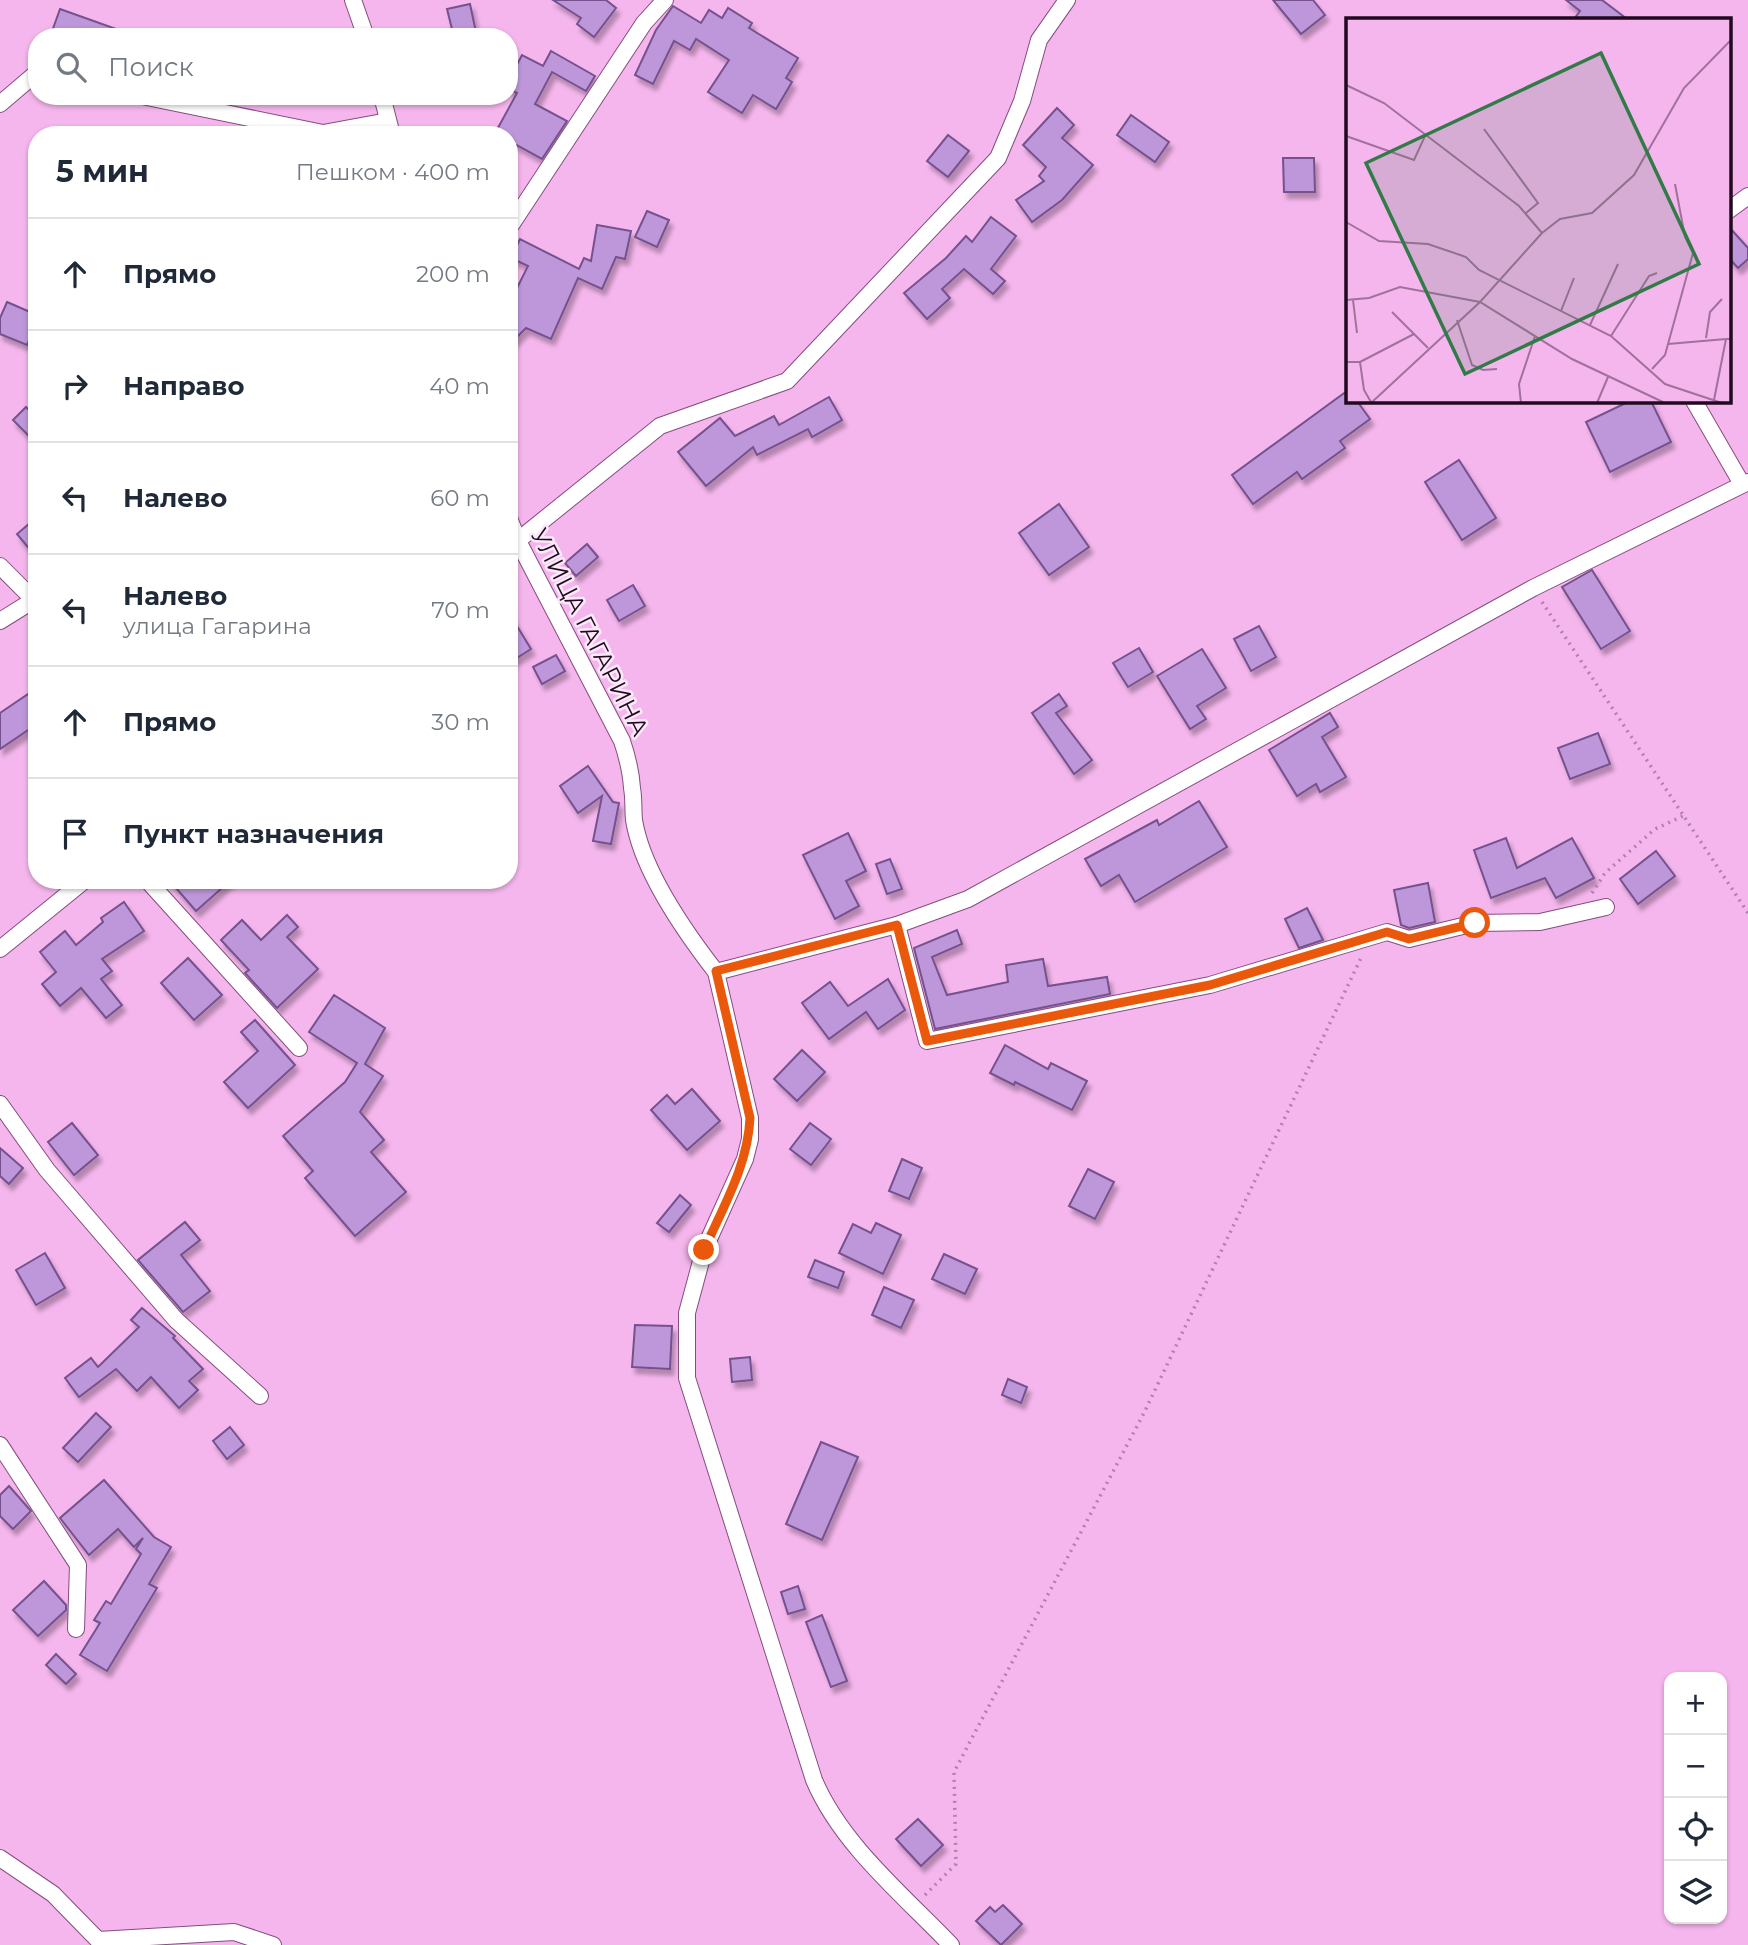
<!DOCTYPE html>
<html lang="ru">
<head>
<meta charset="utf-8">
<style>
	body { margin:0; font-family:Montserrat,sans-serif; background:#f6f6f7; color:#1f2937 }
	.controls { position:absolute; right:21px; bottom:21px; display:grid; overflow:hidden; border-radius:14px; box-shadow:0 2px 5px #0004 }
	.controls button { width:63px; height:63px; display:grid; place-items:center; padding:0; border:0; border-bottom:2px solid #e0e1e3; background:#fff; color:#1f2937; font:35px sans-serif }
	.stop { position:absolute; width:21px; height:21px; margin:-16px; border:5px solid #ea580c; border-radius:50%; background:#fff }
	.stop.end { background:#ea580c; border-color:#fff; box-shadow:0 2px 7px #0008 }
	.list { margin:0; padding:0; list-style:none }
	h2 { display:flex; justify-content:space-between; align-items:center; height:91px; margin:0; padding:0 28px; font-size:30px }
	h2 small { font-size:23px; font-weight:400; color:#747a83 }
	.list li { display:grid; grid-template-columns:46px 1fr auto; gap:21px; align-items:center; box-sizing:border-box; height:112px; padding:0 28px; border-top:2px solid #e0e1e3 }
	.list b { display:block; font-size:26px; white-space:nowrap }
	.list p { margin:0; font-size:23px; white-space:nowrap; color:#747a83 }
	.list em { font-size:23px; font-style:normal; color:#747a83 }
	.icon { flex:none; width:38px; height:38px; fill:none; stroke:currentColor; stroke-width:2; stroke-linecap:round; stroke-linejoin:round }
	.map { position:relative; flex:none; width:1748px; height:1945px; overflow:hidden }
	.search { position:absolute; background:#fff; box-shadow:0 2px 5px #0004; left:28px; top:28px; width:490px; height:77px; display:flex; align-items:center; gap:18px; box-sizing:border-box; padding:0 24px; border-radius:28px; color:#747a83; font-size:26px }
	.panel { position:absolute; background:#fff; box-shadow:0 2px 5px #0004; left:28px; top:126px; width:490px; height:763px; border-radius:28px }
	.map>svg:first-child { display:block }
	.building { fill:#be97da; stroke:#75518e; stroke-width:2; filter:url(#shadow) }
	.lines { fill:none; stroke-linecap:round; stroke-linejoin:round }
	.minor-casing { stroke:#844d7f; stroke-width:18 }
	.path { stroke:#b380ad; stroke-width:3.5; stroke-dasharray:2 5; stroke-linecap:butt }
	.minor { stroke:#fff; stroke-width:16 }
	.route { stroke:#ea580c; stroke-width:9 }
	.labels { text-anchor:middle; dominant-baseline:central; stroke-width:5; stroke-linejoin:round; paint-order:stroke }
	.street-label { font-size:24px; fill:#200a1f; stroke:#fbe8f8 }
	.inset-road { fill:none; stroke:#a0719b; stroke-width:2 }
	.view { fill:#327a47; fill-opacity:0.15; stroke:#327a47; stroke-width:3.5 }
	.inset-edge { fill:none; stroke:#200a1f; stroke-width:3.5 }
</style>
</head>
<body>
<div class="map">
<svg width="1748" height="1945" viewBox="0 0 1748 1945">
	<defs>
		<filter id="shadow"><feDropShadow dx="3.5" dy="6" stdDeviation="2" flood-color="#0004"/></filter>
	</defs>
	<rect width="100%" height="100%" fill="#f5b6ed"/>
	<g class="building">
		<path d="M 553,0 L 606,0 L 616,8 L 594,37 L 577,24 L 581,18 Z"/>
		<path d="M 1273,0 L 1313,0 L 1325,15 L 1301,34 Z"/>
		<path d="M 1566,0 L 1602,0 L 1627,19 L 1574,19 L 1580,11 Z"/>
		<path d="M 470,4 L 477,37 L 454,37 L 447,9 Z"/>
		<path d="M 673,6 L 701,23 L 709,10 L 722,18 L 728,8 L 752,23 L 749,28 L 798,58 L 786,78 L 792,82 L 776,109 L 753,95 L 742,113 L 708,92 L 729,60 L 696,39 L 690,50 L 674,41 L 653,84 L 635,75 L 656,30 Z"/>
		<path d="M 60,9 L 133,35 L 132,37 L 50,37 Z"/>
		<path d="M 551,51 L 595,76 L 586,91 L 552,72 L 535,104 L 567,121 L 542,159 L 509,141 L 509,135 L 494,135 L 517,93 L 509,89 L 509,80 L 522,55 L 543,66 Z"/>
		<path d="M 1057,108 L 1074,125 L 1062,138 L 1093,165 L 1062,200 L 1032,222 L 1016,200 L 1044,181 L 1039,176 L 1046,167 L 1023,145 Z"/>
		<path d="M 1131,115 L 1169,142 L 1155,162 L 1117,135 Z"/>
		<path d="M 948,135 L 969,151 L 948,177 L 927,161 Z"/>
		<path d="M 1283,158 L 1314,158 L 1315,192 L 1284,192 Z"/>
		<path d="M 647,211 L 669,220 L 657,247 L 635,237 Z"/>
		<path d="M 991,217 L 1016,236 L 991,269 L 1005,281 L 993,294 L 964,269 L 942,289 L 950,298 L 927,319 L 904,293 L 946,258 L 966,236 L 972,242 Z"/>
		<path d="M 597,225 L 631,231 L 625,259 L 616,257 L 602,289 L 578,278 L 551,339 L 526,328 L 509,345 L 509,304 L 528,266 L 511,258 L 520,239 L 579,269 L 584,258 L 591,261 Z"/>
		<path d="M 1729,227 L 1748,248 L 1748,259 L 1738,268 L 1729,258 Z"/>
		<path d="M 7,302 L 37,315 L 37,323 L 27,345 L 0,334 L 0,318 Z"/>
		<path d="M 1347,391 L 1347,401 L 1357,401 L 1370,419 L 1340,441 L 1345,448 L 1302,479 L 1297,472 L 1253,504 L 1232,475 Z"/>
		<path d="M 829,397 L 842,420 L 812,437 L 808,429 L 757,455 L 753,447 L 706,486 L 678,452 L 720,418 L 735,436 L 774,416 L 779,425 Z"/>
		<path d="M 1630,401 L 1651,401 L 1671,442 L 1610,472 L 1586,422 Z"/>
		<path d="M 26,407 L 37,418 L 37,444 L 13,420 Z"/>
		<path d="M 1459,460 L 1496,518 L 1462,540 L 1425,482 Z"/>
		<path d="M 1059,504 L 1089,547 L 1049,575 L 1019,533 Z"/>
		<path d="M 37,517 L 37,558 L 17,534 Z"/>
		<path d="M 587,544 L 598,557 L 576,576 L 565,563 Z"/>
		<path d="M 1592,570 L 1630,631 L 1601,649 L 1562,587 Z"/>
		<path d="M 633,585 L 645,606 L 619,621 L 607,600 Z"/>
		<path d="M 509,613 L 531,649 L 509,663 Z"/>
		<path d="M 1259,626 L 1276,657 L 1251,671 L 1234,639 Z"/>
		<path d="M 1139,648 L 1153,672 L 1128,687 L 1113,663 Z"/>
		<path d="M 1202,649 L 1226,688 L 1197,706 L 1206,719 L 1190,729 L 1157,676 Z"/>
		<path d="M 556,655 L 565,671 L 542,684 L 533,667 Z"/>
		<path d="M 37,688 L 37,724 L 0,749 L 0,713 Z"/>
		<path d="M 1059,694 L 1067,706 L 1056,713 L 1092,760 L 1074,774 L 1032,713 Z"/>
		<path d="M 1330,713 L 1338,727 L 1322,737 L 1346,777 L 1320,792 L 1316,784 L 1297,796 L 1269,750 Z"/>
		<path d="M 1598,733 L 1610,764 L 1570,779 L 1558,748 Z"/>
		<path d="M 588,766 L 613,802 L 619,803 L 611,844 L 593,841 L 602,796 L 578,813 L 560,786 Z"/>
		<path d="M 1199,801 L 1227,847 L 1135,902 L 1119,875 L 1101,886 L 1085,859 L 1157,820 L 1159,825 Z"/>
		<path d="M 848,833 L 866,871 L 846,881 L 859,906 L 835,919 L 803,855 Z"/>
		<path d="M 1506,838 L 1517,868 L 1572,838 L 1594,878 L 1556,898 L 1545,878 L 1491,898 L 1474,850 Z"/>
		<path d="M 1656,851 L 1675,876 L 1638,904 L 1620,879 Z"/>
		<path d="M 890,859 L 902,889 L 887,894 L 876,864 Z"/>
		<path d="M 169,880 L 231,880 L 196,911 Z"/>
		<path d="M 1428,883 L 1435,922 L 1409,928 L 1401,925 L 1394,890 Z"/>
		<path d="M 124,902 L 144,931 L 102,959 L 112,971 L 101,979 L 122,1005 L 106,1018 L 81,988 L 60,1006 L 42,984 L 56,972 L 40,952 L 65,931 L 76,945 L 103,922 L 101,918 Z"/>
		<path d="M 1307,908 L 1323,940 L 1299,948 L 1285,919 Z"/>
		<path d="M 287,915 L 298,927 L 287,937 L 318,969 L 277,1008 L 245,973 L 249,970 L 221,940 L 242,920 L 261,940 Z"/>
		<path d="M 957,930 L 962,944 L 932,957 L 947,995 L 1008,982 L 1006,965 L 1043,959 L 1048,986 L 1107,977 L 1110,994 L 935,1029 L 914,948 Z"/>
		<path d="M 188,958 L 222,995 L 194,1020 L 161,983 Z"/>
		<path d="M 888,979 L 905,1010 L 878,1029 L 866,1012 L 829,1039 L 802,1003 L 830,982 L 848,1006 Z"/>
		<path d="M 334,995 L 385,1028 L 365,1064 L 383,1076 L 360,1112 L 384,1140 L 371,1152 L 406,1192 L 355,1236 L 305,1178 L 313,1171 L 283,1136 L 345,1082 L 357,1063 L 309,1032 Z"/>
		<path d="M 255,1020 L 295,1065 L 248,1108 L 224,1082 L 258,1051 L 241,1032 Z"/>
		<path d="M 1005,1045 L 1048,1069 L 1051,1063 L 1087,1081 L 1072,1110 L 1015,1082 L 1014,1085 L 990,1073 Z"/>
		<path d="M 802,1050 L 825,1072 L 797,1101 L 774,1079 Z"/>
		<path d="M 692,1089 L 720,1121 L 687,1150 L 651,1110 L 667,1095 L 675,1104 Z"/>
		<path d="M 72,1123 L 98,1155 L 74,1175 L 48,1142 Z"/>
		<path d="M 810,1123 L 831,1139 L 811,1165 L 790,1149 Z"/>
		<path d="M 0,1148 L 23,1168 L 9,1184 L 0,1176 Z"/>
		<path d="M 902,1159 L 922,1168 L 909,1199 L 889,1191 Z"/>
		<path d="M 1088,1169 L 1114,1182 L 1095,1219 L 1069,1206 Z"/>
		<path d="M 680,1195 L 691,1205 L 669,1232 L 657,1223 Z"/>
		<path d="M 185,1222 L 200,1240 L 181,1255 L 210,1291 L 183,1312 L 138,1260 Z"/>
		<path d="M 876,1223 L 901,1235 L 883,1274 L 839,1253 L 853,1224 L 871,1233 Z"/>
		<path d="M 45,1253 L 65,1288 L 36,1305 L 16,1270 Z"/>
		<path d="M 944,1254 L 977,1269 L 965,1294 L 932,1279 Z"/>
		<path d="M 815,1260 L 844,1272 L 838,1288 L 808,1277 Z"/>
		<path d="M 884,1287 L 914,1300 L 901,1328 L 872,1315 Z"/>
		<path d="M 142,1308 L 175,1336 L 173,1338 L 203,1369 L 189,1381 L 198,1390 L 179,1408 L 151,1377 L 137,1391 L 116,1369 L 79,1397 L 65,1378 L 91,1358 L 98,1367 L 139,1327 L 131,1320 Z"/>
		<path d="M 635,1325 L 672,1326 L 670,1369 L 632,1367 Z"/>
		<path d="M 750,1357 L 752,1380 L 732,1382 L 730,1359 Z"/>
		<path d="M 1008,1379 L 1027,1387 L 1021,1403 L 1002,1395 Z"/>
		<path d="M 96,1413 L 111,1427 L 78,1462 L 63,1448 Z"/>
		<path d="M 230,1427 L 244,1445 L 227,1459 L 213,1441 Z"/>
		<path d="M 821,1442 L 858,1457 L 822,1540 L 786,1524 Z"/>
		<path d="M 104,1480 L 154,1537 L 171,1547 L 149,1584 L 157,1588 L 107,1671 L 80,1655 L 100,1623 L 94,1620 L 106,1601 L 111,1604 L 141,1554 L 136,1549 L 143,1538 L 134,1547 L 118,1529 L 89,1555 L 60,1518 Z"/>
		<path d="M 9,1486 L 31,1511 L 13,1529 L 0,1516 L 0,1495 Z"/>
		<path d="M 44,1581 L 66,1605 L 66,1610 L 38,1636 L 13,1610 Z"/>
		<path d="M 798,1586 L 805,1609 L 788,1614 L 781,1592 Z"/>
		<path d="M 822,1615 L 847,1681 L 831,1687 L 806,1622 Z"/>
		<path d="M 56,1654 L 76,1674 L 66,1684 L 46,1665 Z"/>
		<path d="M 918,1819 L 943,1845 L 921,1866 L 896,1839 Z"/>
		<path d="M 1003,1905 L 1022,1924 L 1001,1945 L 976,1921 L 990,1907 L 995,1912 Z"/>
	</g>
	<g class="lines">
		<defs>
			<g id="minor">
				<path d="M 353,0 L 366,37"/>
				<path d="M 142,96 L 323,133 L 388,121"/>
				<path d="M 382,96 L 392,135"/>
				<path d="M 0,104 L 34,75 L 37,75"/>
				<path d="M 1729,210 L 1748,196"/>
				<path d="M 509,228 L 644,23 L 665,0"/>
				<path d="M 1694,401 L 1742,484"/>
				<path d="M 509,518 L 518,541 L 622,741 C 627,756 631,771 632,788 C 634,799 633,810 634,820 C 642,870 685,932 716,972 L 750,1118 L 750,1139 L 745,1159 L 704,1250 L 687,1313 L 687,1378 L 814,1780 C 841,1844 903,1895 951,1945"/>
				<path d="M 511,546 L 660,426 L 787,381 L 998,158 L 1022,101 L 1039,40 L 1067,0"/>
				<path d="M 0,566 L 34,600"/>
				<path d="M 0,621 L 37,598"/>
				<path d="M 147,880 L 299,1048"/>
				<path d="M 897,925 L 927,1041 L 1210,985 L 1387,932 L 1409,939 L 1475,923 L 1540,922 L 1606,907"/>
				<path d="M 0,949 L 85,880"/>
				<path d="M 716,972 L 897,925 L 968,899 L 1533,588 L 1748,482"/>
				<path d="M 0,1104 L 47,1170 L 176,1320 L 260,1396"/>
				<path d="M 0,1445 L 78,1565 L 76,1629"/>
				<path d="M 0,1858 L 53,1894 L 98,1940 L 234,1932 L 273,1945"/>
			</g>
		</defs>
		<use href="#minor" class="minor-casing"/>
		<g class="path">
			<path d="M 1542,602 L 1748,913"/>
			<path d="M 1592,893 L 1605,873 L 1655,829 L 1683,816"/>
			<path d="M 925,1895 L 956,1864 L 954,1772 L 1144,1413 L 1361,958"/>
		</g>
		<use href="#minor" class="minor"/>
	</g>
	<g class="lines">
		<path class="route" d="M 704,1250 C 723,1207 748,1165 750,1118 L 716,971 L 897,925 L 927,1041 L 1210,985 L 1387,932 L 1409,939 L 1475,923"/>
	</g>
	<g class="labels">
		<g class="street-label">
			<text transform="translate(590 632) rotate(63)">УЛИЦА ГАГАРИНА</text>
		</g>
	</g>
	<g transform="translate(1346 18)">
		<rect width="385" height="385" fill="#f5b6ed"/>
		<path class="inset-road" d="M 0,67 L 38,85 L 173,188 L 196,215M 138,111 L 192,185 L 180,195M 0,118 L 68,142 L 79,118M 0,204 L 33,223 L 82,226 L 120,239 L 133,252 L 265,318 L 319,366 L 376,385M 0,282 L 23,280 L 54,269 L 134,284 L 226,341 L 319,385M 7,282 L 11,315M 215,293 L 228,260M 46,294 L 82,330M 111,302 L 126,347 L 137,352 L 151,351M 244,307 L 272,246M 265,318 L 303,258 L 311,255M 360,320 L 364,294 L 376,281M 322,326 L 380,321M 0,344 L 14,344 L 18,372 L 25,384M 14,344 L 68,316M 306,351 L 319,337 L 347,235 L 339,219 L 329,166M 368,382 L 380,321 L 385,321M 25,385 L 134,284 L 196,215 L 214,201 L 246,195 L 288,157 L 338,70 L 385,22M 175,385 L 173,366 L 189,318M 251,385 L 262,359"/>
		<path class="view" d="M 255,35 L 353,246 L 119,356 L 20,145 Z"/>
		<rect width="385" height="385" class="inset-edge"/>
	</g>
</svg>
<div class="controls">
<button>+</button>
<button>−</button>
<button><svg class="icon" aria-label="locate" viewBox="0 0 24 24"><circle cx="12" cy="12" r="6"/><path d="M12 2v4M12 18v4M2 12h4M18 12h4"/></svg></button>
<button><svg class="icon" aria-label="layers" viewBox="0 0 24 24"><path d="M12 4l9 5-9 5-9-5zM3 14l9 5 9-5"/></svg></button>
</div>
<div class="stop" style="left:1475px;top:923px"></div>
<div class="stop end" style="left:704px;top:1250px"></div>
<div class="search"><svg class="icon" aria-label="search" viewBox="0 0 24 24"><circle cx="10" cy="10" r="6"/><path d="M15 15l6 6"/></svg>Поиск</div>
<section class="panel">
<h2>5 мин<small>Пешком · 400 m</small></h2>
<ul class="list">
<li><svg class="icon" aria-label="ahead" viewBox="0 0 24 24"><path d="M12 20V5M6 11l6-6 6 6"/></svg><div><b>Прямо</b></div><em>200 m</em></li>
<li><svg class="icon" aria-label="right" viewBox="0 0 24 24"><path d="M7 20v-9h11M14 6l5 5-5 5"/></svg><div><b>Направо</b></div><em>40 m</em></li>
<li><svg class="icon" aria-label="left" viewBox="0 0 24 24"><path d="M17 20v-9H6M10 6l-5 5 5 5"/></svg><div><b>Налево</b></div><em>60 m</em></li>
<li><svg class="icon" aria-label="left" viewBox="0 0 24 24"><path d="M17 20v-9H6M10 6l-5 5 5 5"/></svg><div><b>Налево</b><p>улица Гагарина</p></div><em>70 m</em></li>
<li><svg class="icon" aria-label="ahead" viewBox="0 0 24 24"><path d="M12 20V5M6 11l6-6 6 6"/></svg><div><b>Прямо</b></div><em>30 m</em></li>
<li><svg class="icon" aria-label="arrive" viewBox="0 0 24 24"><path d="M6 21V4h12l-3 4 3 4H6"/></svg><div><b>Пункт назначения</b></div></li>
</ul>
</section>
</div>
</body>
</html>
